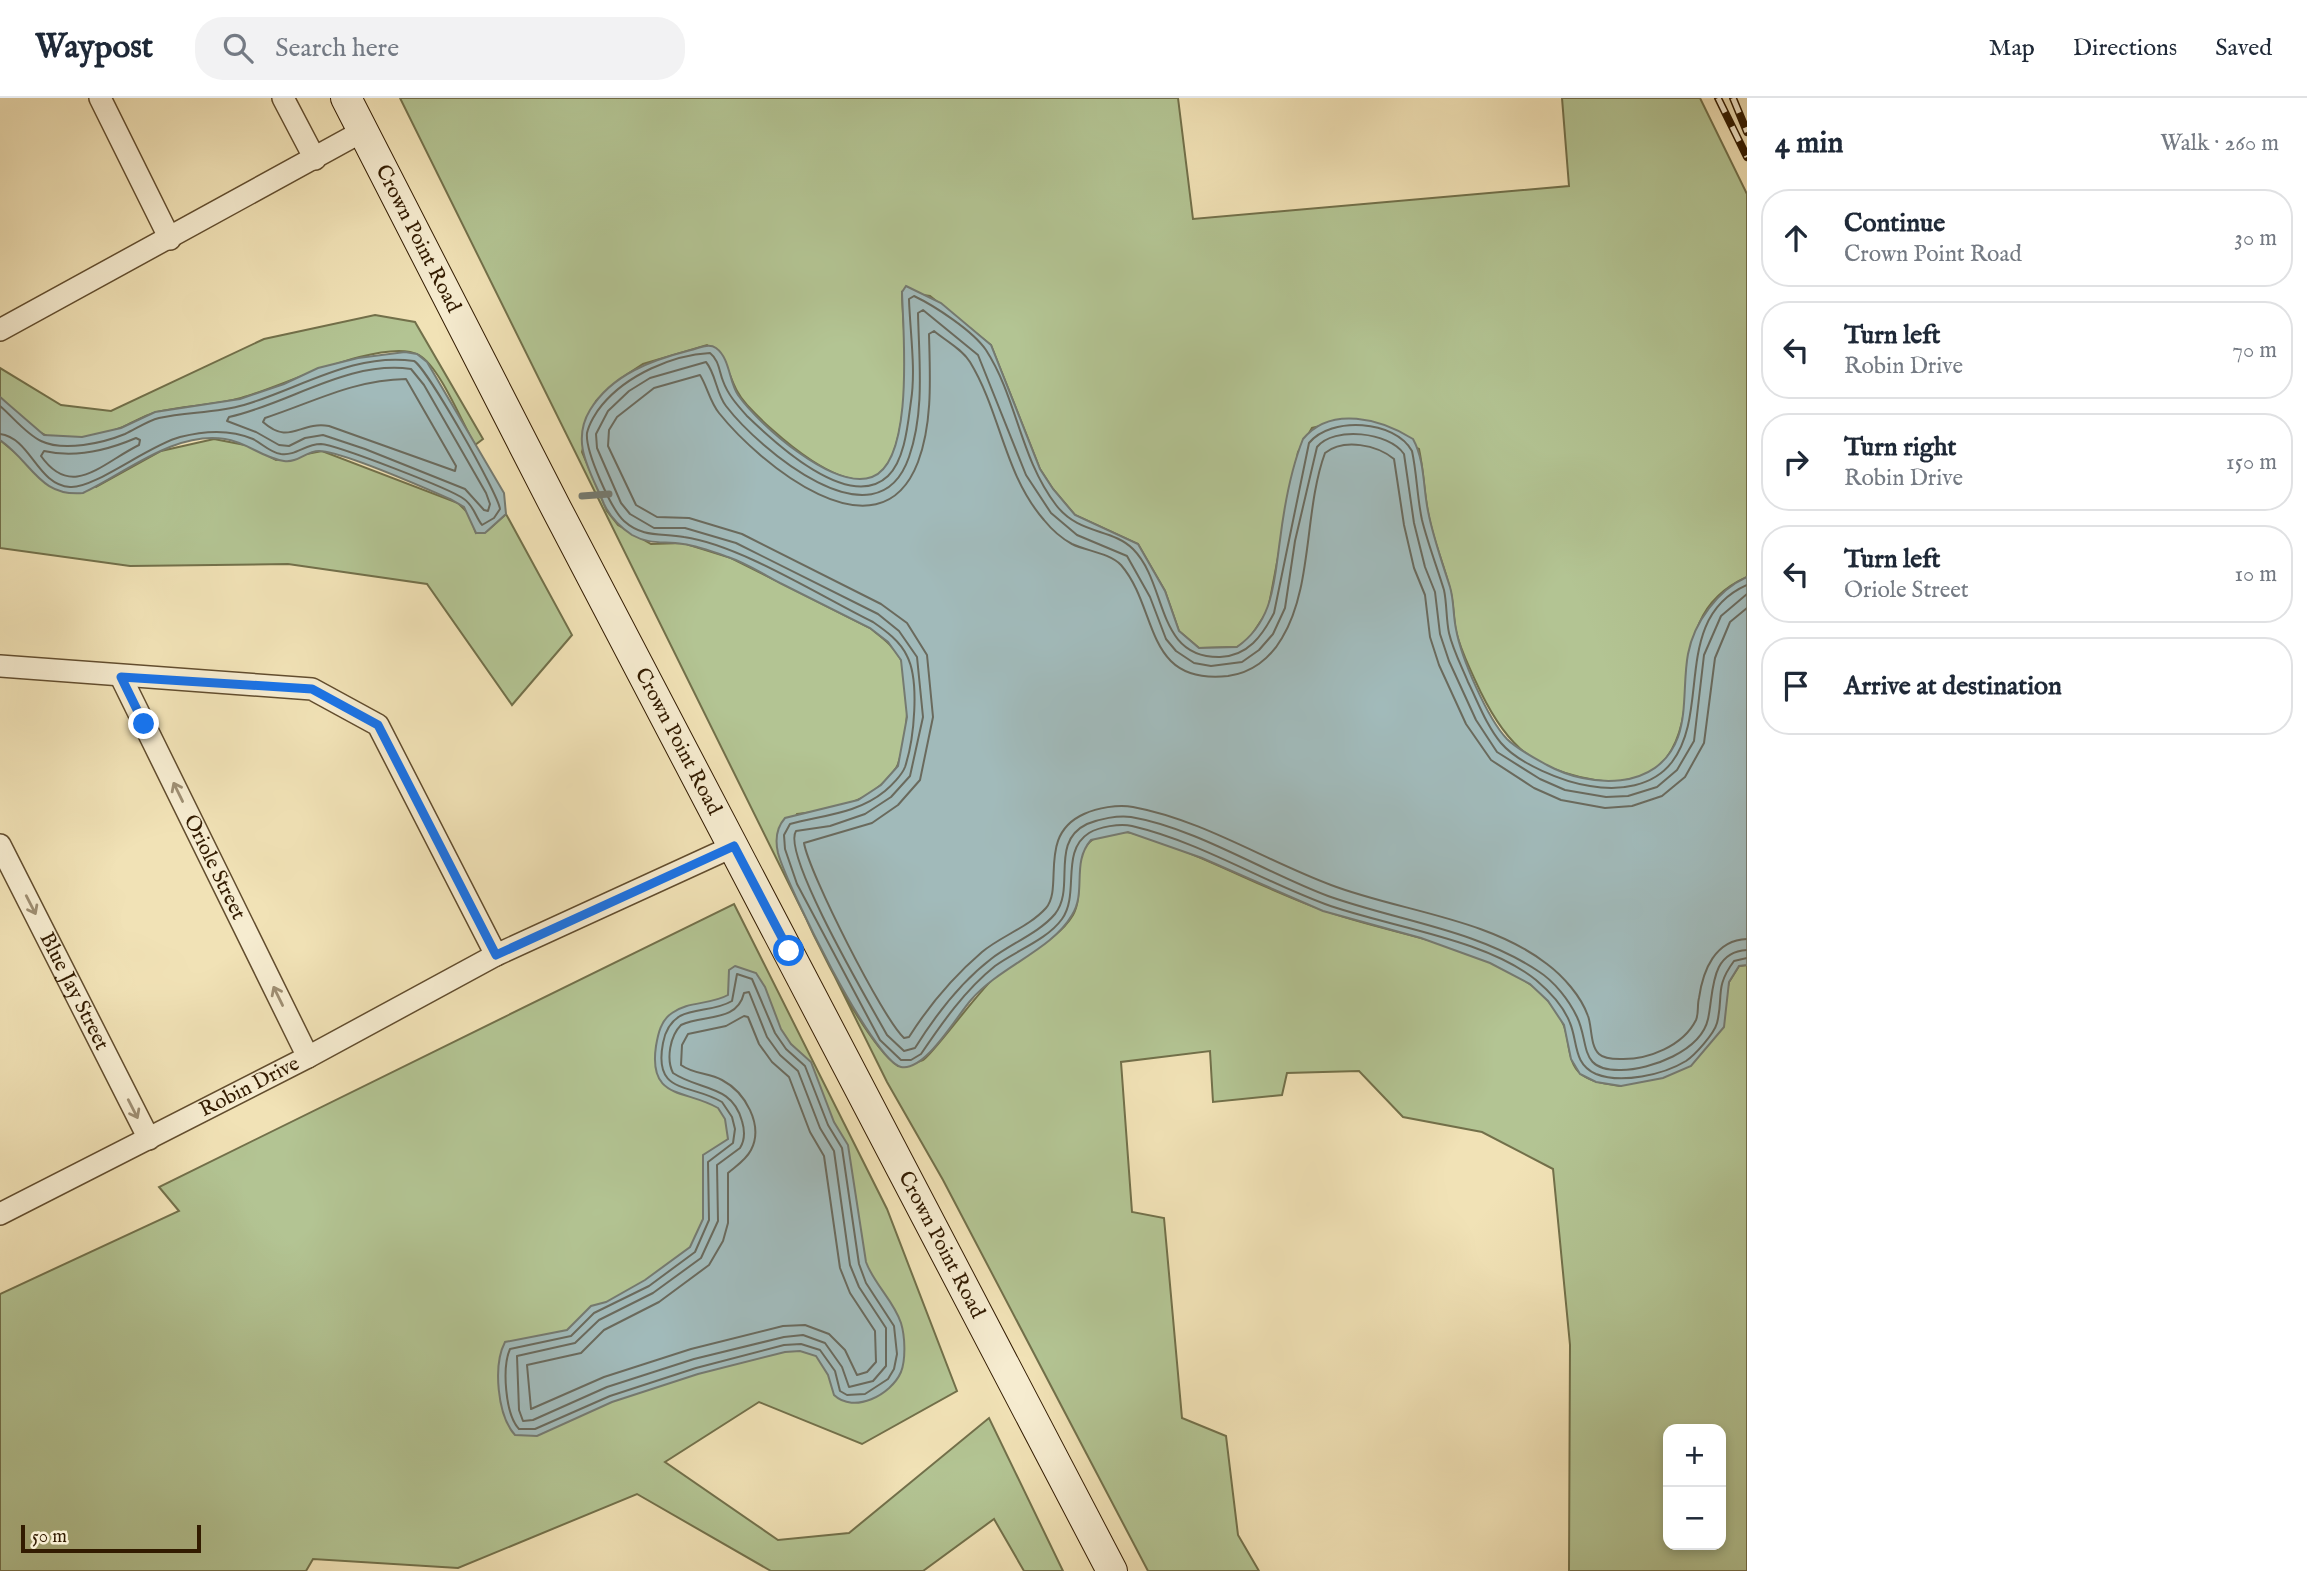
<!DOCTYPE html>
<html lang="en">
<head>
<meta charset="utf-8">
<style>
	body { margin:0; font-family:"IM FELL English",serif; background:#f2f2f3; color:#1f2937 }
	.controls { position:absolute; right:21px; bottom:21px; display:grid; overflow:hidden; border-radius:14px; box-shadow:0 4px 10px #0003 }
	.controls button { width:63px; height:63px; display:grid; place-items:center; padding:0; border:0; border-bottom:2px solid #e0e1e3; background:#fff; color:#1f2937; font:35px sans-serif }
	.scale { position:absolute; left:21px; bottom:18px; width:180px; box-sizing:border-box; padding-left:7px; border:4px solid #321b00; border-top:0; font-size:19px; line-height:24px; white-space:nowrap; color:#321b00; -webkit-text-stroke:5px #f6ecd0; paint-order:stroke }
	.stop { position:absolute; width:21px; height:21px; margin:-16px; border:5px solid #1a73e8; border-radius:50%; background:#fff }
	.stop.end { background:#1a73e8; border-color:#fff; box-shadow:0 2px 7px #0008 }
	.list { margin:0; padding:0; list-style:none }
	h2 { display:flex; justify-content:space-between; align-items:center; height:91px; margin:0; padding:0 28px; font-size:30px }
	h2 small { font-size:23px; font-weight:400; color:#747a83 }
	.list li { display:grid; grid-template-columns:46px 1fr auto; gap:21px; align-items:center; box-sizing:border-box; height:98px; margin:0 14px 14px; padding:0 14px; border:2px solid #e0e1e3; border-radius:28px }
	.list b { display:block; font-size:26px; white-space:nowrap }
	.list p { margin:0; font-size:23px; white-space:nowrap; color:#747a83 }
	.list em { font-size:23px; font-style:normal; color:#747a83 }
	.icon { flex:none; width:38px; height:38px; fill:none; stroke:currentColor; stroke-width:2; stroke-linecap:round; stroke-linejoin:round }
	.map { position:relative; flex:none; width:1747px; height:1473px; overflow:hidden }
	header { display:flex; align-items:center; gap:42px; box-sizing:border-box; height:98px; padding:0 35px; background:#fff; border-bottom:2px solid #e0e1e3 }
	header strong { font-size:33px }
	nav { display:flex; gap:38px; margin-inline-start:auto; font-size:24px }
	.search { width:490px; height:63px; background:#f2f2f3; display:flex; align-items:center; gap:18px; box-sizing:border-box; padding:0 24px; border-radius:28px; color:#747a83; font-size:26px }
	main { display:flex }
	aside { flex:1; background:#fff }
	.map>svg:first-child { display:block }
	.green { fill:#b3c493; stroke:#72704a; stroke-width:2; fill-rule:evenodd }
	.water { fill:#a1baba; stroke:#757a70; stroke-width:2 }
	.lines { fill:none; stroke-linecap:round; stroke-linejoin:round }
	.shore { stroke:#6a6a5d; stroke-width:2 }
	.stream { stroke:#757a70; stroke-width:7 }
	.minor-casing { stroke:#624d2e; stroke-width:24 }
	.secondary-casing { stroke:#321b00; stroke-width:32 }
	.minor { stroke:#f6ecd0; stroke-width:21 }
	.secondary { stroke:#f6ecd0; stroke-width:30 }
	.rail-casing { stroke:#321b00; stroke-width:8 }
	.rail { stroke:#f6ecd0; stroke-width:5; stroke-dasharray:16; stroke-linecap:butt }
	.oneway { stroke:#9e8e72 }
	.route { stroke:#1a73e8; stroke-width:9 }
	.labels { text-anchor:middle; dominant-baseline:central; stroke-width:7; stroke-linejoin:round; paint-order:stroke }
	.street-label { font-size:21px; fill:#321b00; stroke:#f6ecd0 }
</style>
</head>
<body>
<header>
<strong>Waypost</strong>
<div class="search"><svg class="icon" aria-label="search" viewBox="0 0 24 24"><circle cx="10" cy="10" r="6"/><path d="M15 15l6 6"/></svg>Search here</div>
<nav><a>Map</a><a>Directions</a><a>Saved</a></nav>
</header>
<main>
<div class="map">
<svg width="1747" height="1473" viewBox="0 0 1747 1473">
	<rect width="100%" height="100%" fill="#f1e2b6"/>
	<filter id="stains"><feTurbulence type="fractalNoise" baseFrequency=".00286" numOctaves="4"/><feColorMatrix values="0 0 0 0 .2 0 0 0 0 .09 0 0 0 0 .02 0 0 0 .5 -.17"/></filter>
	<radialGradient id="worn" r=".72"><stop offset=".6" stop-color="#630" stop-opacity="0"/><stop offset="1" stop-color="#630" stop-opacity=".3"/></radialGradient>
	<g class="green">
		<path d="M 400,0 L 1178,0 L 1193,121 L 1569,88 L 1562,0 L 1700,0 L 1747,96 L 1747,479 C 1662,517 1706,605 1667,659 C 1651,681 1620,686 1595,682 C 1528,671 1502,642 1475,582 C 1468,566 1460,551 1456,533 C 1453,519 1454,504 1450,491 C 1444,467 1434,444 1429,419 C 1424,397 1424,374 1419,351 L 1351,321 L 1312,330 L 1298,354 L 1268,512 L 1249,541 L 1237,549 L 1199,550 L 1179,533 L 1165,493 L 1138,446 L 1075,417 L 1053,391 L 1040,371 L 991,247 L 930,198 L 902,194 C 903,229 908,266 904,301 C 902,322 898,355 884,371 C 852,410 769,331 747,307 C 726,284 733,263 707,247 L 643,266 L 620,281 L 596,303 L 582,354 L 607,413 L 618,427 L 651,446 L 683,445 L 731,460 L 870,530 C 881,539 893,547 900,560 C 913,583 907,641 898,666 C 896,672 887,681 882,686 C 860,707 826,713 797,716 L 778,753 C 795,803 858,939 898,968 C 906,966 916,965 923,962 C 931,959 981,889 999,875 C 1022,855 1057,844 1073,817 C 1087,793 1066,748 1101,738 C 1110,735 1123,733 1132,735 C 1199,754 1258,789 1323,812 C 1388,836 1474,844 1531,887 C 1544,896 1558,913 1564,928 C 1570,943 1567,965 1581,976 C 1592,985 1608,986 1621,988 L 1724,906 L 1729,884 L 1739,868 L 1747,867 L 1747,1473 L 1569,1473 L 1570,1247 L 1553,1071 L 1482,1034 L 1403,1019 L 1359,973 L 1287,975 L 1282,997 L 1213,1004 L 1210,953 L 1121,964 L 1132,1114 L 1164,1120 L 1182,1320 L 1226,1338 L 1238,1437 L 1259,1473 L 1148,1473 L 943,1082 L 887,984 ZM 1668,1331 L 1721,1331 L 1721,1447 L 1668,1447 Z"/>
		<path d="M 375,217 L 415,224 L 483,341 L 475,347 C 462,325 440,269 419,257 C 384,238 279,290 241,300 C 213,308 184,307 157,314 C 145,317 134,324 123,329 C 103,337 65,347 45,337 C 29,330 13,311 0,299 L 0,270 L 61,307 L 111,313 L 264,241 Z"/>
		<path d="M 214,341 L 250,348 L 276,362 L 322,353 L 458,405 L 469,416 L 476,435 L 487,433 L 506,416 L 572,537 L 512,607 L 427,486 L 288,466 L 130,468 L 0,450 L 0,342 L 23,361 L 96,389 L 161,353 Z"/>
		<path d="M 734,806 L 887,1111 L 957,1293 L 862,1346 L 759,1304 L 665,1364 L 778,1442 L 849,1435 L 989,1320 L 1063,1473 L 1024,1473 L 994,1421 L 923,1473 L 771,1473 L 637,1396 L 458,1470 L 313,1461 L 306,1473 L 0,1473 L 0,1196 L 179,1113 L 159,1089 Z"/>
	</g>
	<g class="water">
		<path d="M 906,188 L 941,205 L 991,247 L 1040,371 L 1053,391 L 1075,417 L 1138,446 L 1165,493 L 1179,533 L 1199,550 L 1237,549 C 1274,523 1274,483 1280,442 C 1284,410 1291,371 1303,341 C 1331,307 1381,321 1413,341 C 1425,363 1423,389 1428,413 C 1433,439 1442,464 1450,489 C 1454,502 1453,517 1456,531 C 1461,559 1487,620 1507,641 C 1517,651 1534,660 1547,667 C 1589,690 1658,694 1678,639 C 1687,614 1683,582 1688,556 C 1694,524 1718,492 1747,479 L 1747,867 L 1739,868 L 1729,884 L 1724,929 L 1691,968 L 1663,980 L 1621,988 L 1596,984 L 1580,976 L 1571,961 L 1564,927 L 1548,903 L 1530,886 L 1490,865 L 1421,840 L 1323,813 L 1202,760 L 1128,734 L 1091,742 C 1071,765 1087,793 1072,817 C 1052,852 999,869 971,902 C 956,919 925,974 901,969 C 873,963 787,788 778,755 C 775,742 777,729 785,720 L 858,702 L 881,687 L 898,668 L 907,619 L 901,562 L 888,544 L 870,530 C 840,515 810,500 780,485 C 763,476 746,465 728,459 C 714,454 698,448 683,446 C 663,443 650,447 632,437 C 620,429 610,419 604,406 C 591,374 570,345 590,312 C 612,276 652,262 691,252 C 699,250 709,245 716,250 C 730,260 729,284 738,297 C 759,327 834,393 872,379 C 915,363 903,232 902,194 Z"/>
		<path d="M 405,254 L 417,256 L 427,264 L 504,395 L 506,416 L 485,435 L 476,435 L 464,409 L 450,401 C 425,390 341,353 319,353 C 306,353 298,365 284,363 C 262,360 247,344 225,341 C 174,333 126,375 83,395 C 39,399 32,364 0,342 L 0,299 L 44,337 L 82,339 L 121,330 L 155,314 L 240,301 L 284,286 L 318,270 L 358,260 Z"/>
		<path d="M 735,868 L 756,875 L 765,889 L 781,931 L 791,946 L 811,964 L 834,1024 L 848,1047 L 866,1164 C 874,1186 894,1203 901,1225 C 905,1238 906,1261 901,1274 C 891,1297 854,1316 834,1297 L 828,1277 L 816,1258 L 800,1253 L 785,1254 L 698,1276 L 612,1304 L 537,1338 L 515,1337 C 497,1317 493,1267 505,1244 L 567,1232 L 591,1208 L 606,1204 L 645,1182 L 690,1149 L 703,1121 L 703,1057 L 728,1041 L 725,1021 L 718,1010 C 685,991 648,1002 656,948 C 658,936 661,922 672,915 C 688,903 710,907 728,897 L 729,872 Z"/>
	</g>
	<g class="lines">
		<g class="shore">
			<path d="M 411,271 L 424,287 L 486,395 L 490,406 L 488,413 L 484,412 L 465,391 L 365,351 L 323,337 L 305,340 L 289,348 L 279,347 L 256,334 L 227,323 L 229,319 C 289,306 348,262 411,271 Z"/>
			<path d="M 406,281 L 456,368 L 455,373 L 329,328 C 299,323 290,348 263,324 L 265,320 C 314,304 353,282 406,281 Z"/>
			<path d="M 0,308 C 13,319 26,336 41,343 C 64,354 103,345 125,336 C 136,331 147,323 159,320 C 187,314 216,315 244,307 C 299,291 354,254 414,263 C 426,269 498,395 500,411 L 494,420 L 482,427 C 475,418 474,408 464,401 C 451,391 337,347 321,346 C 305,346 296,358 281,356 C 269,354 263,346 253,341 C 230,331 203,333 180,339 C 149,347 94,391 70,389 C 37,387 31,340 0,336"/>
			<path d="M 136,340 L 140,342 L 139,347 C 102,365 72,402 41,358 L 44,353 C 74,360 108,352 136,340 Z"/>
			<path d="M 1747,487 C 1672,520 1711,613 1672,664 C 1653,689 1619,693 1590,688 C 1563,684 1519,666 1501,645 C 1486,627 1478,604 1468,584 C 1461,567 1453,552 1449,535 C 1446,521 1447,506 1444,492 C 1437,469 1428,446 1422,422 C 1417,399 1417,376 1412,353 C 1395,322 1331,318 1309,345 L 1274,515 C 1262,538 1248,558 1220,559 C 1155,560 1168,486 1133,451 C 1112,430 1079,437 1056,407 C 1020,360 1017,300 986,252 C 973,233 935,208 914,198 L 909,201 C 910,234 916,271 911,303 C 908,325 905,362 888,378 C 849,415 774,344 747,318 C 738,308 728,297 723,283 C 719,273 719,262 710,255 C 672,257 627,277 602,307 C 596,314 589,326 587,335 C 585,353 611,411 624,423 C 643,440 661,435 684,439 C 740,447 820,498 873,524 C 886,533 900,543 907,558 C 920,583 914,642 905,669 C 902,677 891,688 885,693 C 857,716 823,717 790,726 L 784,737 L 785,751 L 797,786 L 880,942 L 901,962 L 911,962 L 921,956 C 942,925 965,892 995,868 C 1015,853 1047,842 1062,821 C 1080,796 1060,753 1089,735 C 1099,729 1120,725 1132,728 C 1200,744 1260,782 1325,806 C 1388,829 1484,840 1536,882 C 1549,893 1564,909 1570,925 C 1578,944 1573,966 1596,976 C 1621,986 1663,977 1686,963 C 1695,957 1714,936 1717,925 C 1724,898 1714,890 1734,863 L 1747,860"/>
			<path d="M 1747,496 L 1721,518 L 1704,557 L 1694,643 L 1677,672 L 1657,689 L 1628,698 L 1606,699 L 1565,692 L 1540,681 L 1497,654 L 1476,622 L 1449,563 L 1440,536 L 1435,494 L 1425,469 L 1414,425 L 1404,356 C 1389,334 1334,328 1317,349 L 1295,443 L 1285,510 L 1273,536 L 1259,552 L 1242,564 L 1211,568 L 1194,565 L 1176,553 L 1166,541 L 1150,499 L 1127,458 L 1077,437 L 1051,415 L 1026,377 L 978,257 L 923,212 L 918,215 C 919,263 925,313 909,359 C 877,452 758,350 726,308 C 716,295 716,276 706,264 L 650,280 L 629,293 L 608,313 L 596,336 L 597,350 L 621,405 L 630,416 L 654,430 L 685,430 L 736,445 L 878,516 L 899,533 L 917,559 L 923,619 L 910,678 L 891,699 L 865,716 L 830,728 L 796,733 C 781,756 871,908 887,937 L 904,953 L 915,950 C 935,918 961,884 991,861 C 1010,846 1039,835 1055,816 C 1076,790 1049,744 1087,726 C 1099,721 1118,717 1131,719 C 1196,730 1266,775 1328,798 C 1398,823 1475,831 1538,873 C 1554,883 1569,902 1577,919 C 1590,946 1578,973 1621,972 C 1650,972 1701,953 1708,921 C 1714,895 1709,854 1747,852"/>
			<path d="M 1747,510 L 1730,524 L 1715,560 L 1704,645 L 1685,679 L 1662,698 L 1632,708 L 1605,710 L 1561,702 L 1534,690 L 1491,662 L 1466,626 L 1439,567 L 1430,539 L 1425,497 L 1414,470 L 1404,427 L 1394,361 C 1377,347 1344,340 1325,355 C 1304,412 1313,489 1282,540 C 1270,561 1251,575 1228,578 C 1143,587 1159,511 1121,467 C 1110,455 1086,453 1072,446 C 1061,440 1052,432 1044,422 C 1004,376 1001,315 970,264 C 962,251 946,243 934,233 L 929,236 C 930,277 933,324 918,364 C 879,466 758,364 719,315 C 710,304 707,288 700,277 L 654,290 L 617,319 L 609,332 L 608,348 L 636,407 L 657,419 L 689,420 L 742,436 L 881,506 L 907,525 L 927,557 L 933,619 L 920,682 L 898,707 L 872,725 L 804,745 C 809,775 883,921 904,940 L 909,939 C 928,909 954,878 982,854 C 1001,838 1029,829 1046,810 C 1064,789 1037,737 1084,716 C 1097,710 1118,706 1133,709 C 1203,722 1266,763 1331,787 C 1399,813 1488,820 1547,866 C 1563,878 1581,898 1588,918 C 1592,928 1590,948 1599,956 C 1603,960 1614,961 1620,961 C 1648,962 1683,948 1696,922 C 1699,915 1697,907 1699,900 C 1703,872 1715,842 1747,841"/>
			<path d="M 737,876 L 752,881 L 775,935 L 786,951 L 805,968 L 828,1027 L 842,1050 L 859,1166 L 866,1185 L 894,1228 L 897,1256 L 894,1271 L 888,1281 L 865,1296 L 847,1297 L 840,1293 L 835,1273 L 820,1252 L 801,1246 L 784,1247 L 696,1270 L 610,1298 L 535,1331 L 519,1331 C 505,1316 502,1269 510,1251 L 571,1238 L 594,1215 L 649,1188 L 695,1154 L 709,1122 L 708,1064 L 733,1045 L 735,1031 L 732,1019 L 722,1004 C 690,985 653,997 663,945 C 665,934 670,924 680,918 C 696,910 715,913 732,903 Z"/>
			<path d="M 749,894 L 767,939 L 780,957 L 798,973 L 820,1030 L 834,1053 L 850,1167 L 859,1189 L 886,1230 L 886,1268 L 873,1283 L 849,1289 L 842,1269 L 825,1245 L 803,1237 L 784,1239 L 694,1261 L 607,1289 L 533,1322 L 523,1323 L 519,1312 L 517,1258 L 575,1245 L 599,1222 L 653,1195 L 701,1160 L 718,1123 L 717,1067 L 740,1050 C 745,1042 745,1033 742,1023 C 732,986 700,993 673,975 C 666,961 670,938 681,927 C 703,916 737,925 744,895 Z"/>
			<path d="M 744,918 L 748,919 L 759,946 L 772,964 L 789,979 L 810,1034 L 824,1058 L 840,1170 L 850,1195 L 875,1233 L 876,1264 L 867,1274 L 857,1277 L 845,1252 L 829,1236 L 805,1227 L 783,1228 L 691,1251 L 604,1279 L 531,1311 L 527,1267 L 581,1255 L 604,1232 L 659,1204 L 709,1167 L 723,1143 L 728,1125 L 728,1075 C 736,1068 746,1062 751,1052 C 764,1027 745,994 722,982 C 709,975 693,976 681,967 L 682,947 L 688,936 L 726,928 Z"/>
		</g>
		<path class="stream" d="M 582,398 L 609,396"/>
		<defs>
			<g id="minor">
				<path d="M 100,0 L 170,141"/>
				<path d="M 283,0 L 315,61"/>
				<path d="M 0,232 L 363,33"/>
				<path d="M 0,568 L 312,591 L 378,627 L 496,857"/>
				<path id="s1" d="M 121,579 L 308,959"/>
				<path id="s2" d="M 0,747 L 149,1041"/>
				<path id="s3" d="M 0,1116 L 308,959 L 496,857 L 734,748"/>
			</g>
			<g id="secondary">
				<path id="s4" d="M 346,0 L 556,410 L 1112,1473"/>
			</g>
		</defs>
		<use href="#minor" class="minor-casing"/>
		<use href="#secondary" class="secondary-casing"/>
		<use href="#minor" class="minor"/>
		<use href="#secondary" class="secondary"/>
		<defs>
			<g id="rail">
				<path d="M 1718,0 L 1747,59"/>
				<path d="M 1733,0 L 1747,34"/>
			</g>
		</defs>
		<use href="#rail" class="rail-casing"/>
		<use href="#rail" class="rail"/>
	</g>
	<defs><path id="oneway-shaft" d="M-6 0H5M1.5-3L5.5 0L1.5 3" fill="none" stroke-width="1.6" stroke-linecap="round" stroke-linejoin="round" transform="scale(1.75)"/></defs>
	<g class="oneway">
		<use href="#oneway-shaft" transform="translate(178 694) rotate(-116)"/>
		<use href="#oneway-shaft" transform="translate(31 807) rotate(63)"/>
		<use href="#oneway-shaft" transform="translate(278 898) rotate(-116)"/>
		<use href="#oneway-shaft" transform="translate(133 1011) rotate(63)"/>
	</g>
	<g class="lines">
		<path class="route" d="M 144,626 L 121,579 L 312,591 L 378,627 L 496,857 L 734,748 L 789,853"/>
	</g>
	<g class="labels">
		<g class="street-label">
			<text stroke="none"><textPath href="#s4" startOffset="158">Crown Point Road</textPath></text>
			<text stroke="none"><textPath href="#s4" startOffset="724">Crown Point Road</textPath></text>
			<text stroke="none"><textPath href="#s1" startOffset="212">Oriole Street</textPath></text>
			<text stroke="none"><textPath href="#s2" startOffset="164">Blue Jay Street</textPath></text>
			<text stroke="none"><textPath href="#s3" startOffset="280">Robin Drive</textPath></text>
			<text stroke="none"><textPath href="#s4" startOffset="1292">Crown Point Road</textPath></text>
		</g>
	</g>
	<rect width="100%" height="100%" filter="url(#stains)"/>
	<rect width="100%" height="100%" fill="url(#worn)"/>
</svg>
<div class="controls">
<button>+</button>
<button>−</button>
</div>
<div class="scale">50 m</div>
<div class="stop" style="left:789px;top:853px"></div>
<div class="stop end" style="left:144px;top:626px"></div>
</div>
<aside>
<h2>4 min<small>Walk · 260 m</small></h2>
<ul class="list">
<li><svg class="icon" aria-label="ahead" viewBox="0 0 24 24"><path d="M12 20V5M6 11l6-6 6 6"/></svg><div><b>Continue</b><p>Crown Point Road</p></div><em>30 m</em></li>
<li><svg class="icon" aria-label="left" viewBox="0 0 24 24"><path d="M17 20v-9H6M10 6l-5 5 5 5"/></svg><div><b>Turn left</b><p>Robin Drive</p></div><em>70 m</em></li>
<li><svg class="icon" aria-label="right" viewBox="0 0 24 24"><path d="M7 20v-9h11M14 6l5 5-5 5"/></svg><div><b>Turn right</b><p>Robin Drive</p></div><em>150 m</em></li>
<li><svg class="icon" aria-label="left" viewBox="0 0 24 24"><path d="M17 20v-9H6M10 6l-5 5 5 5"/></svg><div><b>Turn left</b><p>Oriole Street</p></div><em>10 m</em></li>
<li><svg class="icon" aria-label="arrive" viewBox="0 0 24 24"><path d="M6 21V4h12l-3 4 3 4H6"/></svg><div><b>Arrive at destination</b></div></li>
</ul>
</aside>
</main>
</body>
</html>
